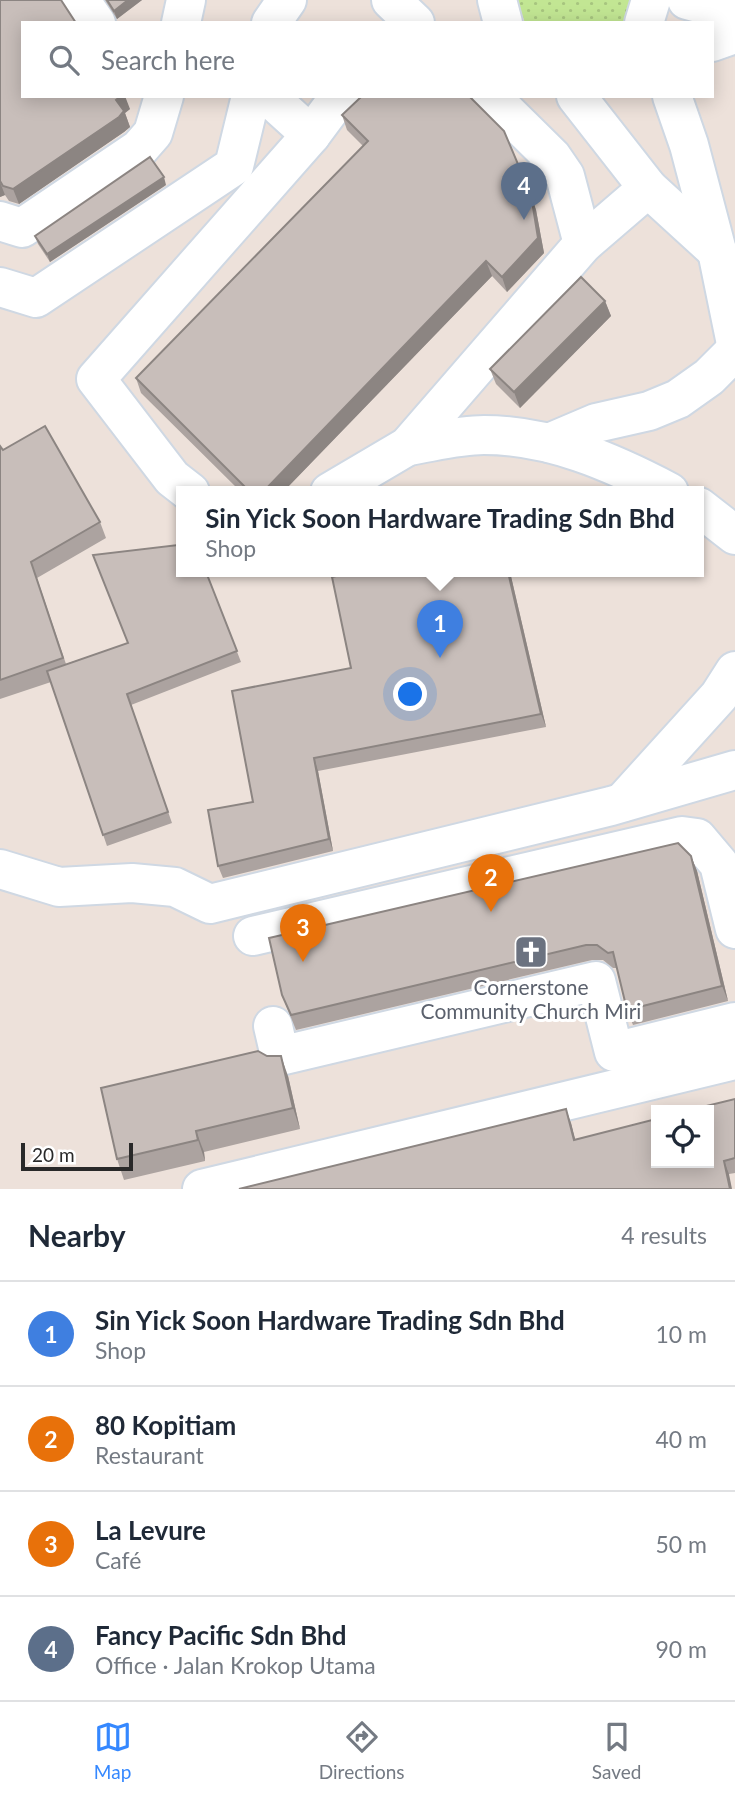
<!DOCTYPE html>
<html lang="en">
<head>
<meta charset="utf-8">
<style>
	body { margin:0; font-family:Lato,sans-serif; background:#f2f2f3; color:#1f2937 }
	.controls { position:absolute; right:21px; bottom:21px; display:grid; overflow:hidden; border-radius:0px; box-shadow:0 4px 18px #0003 }
	.controls button { width:63px; height:63px; display:grid; place-items:center; padding:0; border:0; border-bottom:2px solid #e0e1e3; background:#fff; color:#1f2937; font:35px sans-serif }
	.scale { position:absolute; left:21px; bottom:18px; width:112px; box-sizing:border-box; padding-left:7px; border:4px solid #292929; border-top:0; font-size:19px; line-height:24px; white-space:nowrap; color:#292929; -webkit-text-stroke:5px #fff; paint-order:stroke }
	.you { position:absolute; left:411px; top:695px; width:24px; height:24px; margin:-18px; border:5px solid #fff; border-radius:50%; background:#1a73e8; box-shadow:0 0 0 10px #1a73e833 }
	.badge { display:grid; place-items:center; width:46px; height:46px; border-radius:50%; background:#3588ff; color:#fff; font-size:23px; font-weight:700 }
	.pin { position:absolute; translate:-50% -58px; filter:drop-shadow(0 2px 4px #0008) }
	.pin::after { content:''; position:absolute; top:37px; width:24px; height:21px; background:inherit; clip-path:polygon(0 0,100% 0,50% 100%) }
	.popup { position:absolute; left:176px; top:486px; width:528px; height:91px; box-sizing:border-box; display:grid; place-content:center; border-radius:0px; background:#fff; filter:drop-shadow(0 2px 5px #0005); font-size:23px; white-space:nowrap; color:#747a83 }
	.popup b { font-size:26px; color:#1f2937 }
	.popup::after { content:''; position:absolute; left:50%; top:100%; margin-left:-14px; border:14px solid transparent; border-top-color:#fff }
	.list { margin:0; padding:0; list-style:none }
	h2 { display:flex; justify-content:space-between; align-items:center; height:91px; margin:0; padding:0 28px; font-size:30px }
	h2 small { font-size:23px; font-weight:400; color:#747a83 }
	.list li { display:grid; grid-template-columns:46px 1fr auto; gap:21px; align-items:center; box-sizing:border-box; height:105px; padding:0 28px; border-top:2px solid #e0e1e3 }
	.list b { display:block; font-size:26px; white-space:nowrap }
	.list p { margin:0; font-size:23px; white-space:nowrap; color:#747a83 }
	.list em { font-size:23px; font-style:normal; color:#747a83 }
	.icon { flex:none; width:38px; height:38px; fill:none; stroke:currentColor; stroke-width:2; stroke-linecap:round; stroke-linejoin:round }
	.map { position:relative; flex:none; width:735px; height:1189px; overflow:hidden }
	.search { position:absolute; background:#fff; box-shadow:0 4px 18px #0003; left:21px; right:21px; top:21px; height:77px; display:flex; align-items:center; gap:18px; box-sizing:border-box; padding:0 24px; border-radius:0px; color:#747a83; font-size:26px }
	.sheet { height:511px; background:#fff }
	nav { display:flex; justify-content:space-around; align-items:center; box-sizing:border-box; height:98px; border-top:2px solid #e0e1e3; background:#fff; font-size:19px; color:#747a83 }
	nav a { display:grid; justify-items:center; gap:4px }
	nav .on { color:#3588ff }
	.map>svg:first-child { display:block }
	.grass { fill:url(#grass-dots) }
	.lines { fill:none; stroke-linecap:round; stroke-linejoin:round }
	.minor-casing { stroke:#cfd8e3; stroke-width:42 }
	.minor { stroke:#fff; stroke-width:38 }
	.wall { fill:#aca3a0 }
	.shaded-wall { fill:#8c8582 }
	.building { fill:#c8beba; stroke:#8c8582; stroke-width:2 }
	.labels { text-anchor:middle; dominant-baseline:central; stroke-width:6; stroke-linejoin:round; paint-order:stroke }
	.worship-label { font-size:21px; fill:#5b616d; stroke:#fff }
</style>
</head>
<body>
<div class="map">
<svg width="735" height="1189" viewBox="0 0 735 1189">
	<defs>
		<pattern id="grass-dots" width="8" height="8" patternUnits="userSpaceOnUse" patternTransform="scale(1.75)"><rect width="8" height="8" fill="#c2e693"/><path d="M2 2h.1M6 6h.1" fill="none" stroke="#a7c57f" stroke-width="1.8" stroke-linecap="round"/></pattern>
	</defs>
	<rect width="100%" height="100%" fill="#ede1da"/>
	<path class="grass" d="M 517,0 L 636,0 L 628,23 L 525,23 Z"/>
	<g class="lines">
		<defs>
			<g id="minor">
				<path d="M 80,0 L 96,23"/>
				<path d="M 391,0 L 415,23"/>
				<path d="M 497,0 L 503,23"/>
				<path d="M 687,0 L 735,13"/>
				<path d="M 181,23 L 186,0"/>
				<path d="M 271,23 L 287,0"/>
				<path d="M 644,23 L 651,0"/>
				<path d="M 712,42 L 735,34"/>
				<path d="M 268,96 L 311,135"/>
				<path d="M 490,96 L 552,157 L 565,176 L 583,244"/>
				<path d="M 576,96 L 648,188 L 717,251"/>
				<path d="M 672,96 L 689,145 L 717,251 L 735,339"/>
				<path d="M 0,221 L 22,228 L 139,149 L 153,133 L 164,96"/>
				<path d="M 0,287 L 36,298 L 234,166 L 251,96"/>
				<path d="M 549,443 L 596,423 L 649,411 L 678,399 L 709,377 L 735,351"/>
				<path d="M 408,446 C 433,442 459,435 484,435 C 550,435 612,462 669,492"/>
				<path d="M 190,492 L 172,478 L 96,379 L 311,135 L 340,96"/>
				<path d="M 330,492 L 408,446 L 583,244 L 648,188"/>
				<path d="M 699,507 L 735,535"/>
				<path d="M 623,802 L 719,696 L 735,671"/>
				<path d="M 0,869 L 59,887 L 132,883 L 175,887 L 210,904 L 611,806 L 735,770"/>
				<path d="M 253,936 L 682,836 L 697,838 L 719,864 L 735,929"/>
				<path d="M 273,1026 L 280,1056 L 596,981 L 614,1052 L 735,1022"/>
				<path d="M 202,1189 L 735,1060"/>
			</g>
		</defs>
		<use href="#minor" class="minor-casing"/>
		<use href="#minor" class="minor"/>
	</g>
	<g class="wall">
		<path d="M 0,0 L 130,109 L 125,113 L 130,127 L 124,132 L 19,204 L 9,201 L 5,195 L 0,197 Z"/>
		<path d="M 105,0 L 142,0 L 117,19 Z"/>
		<path d="M 342,115 L 531,195 L 536,210 L 544,253 L 507,292 L 492,276 L 283,492 L 241,492 L 141,393 L 136,378 L 363,146 L 347,130 Z"/>
		<path d="M 166,185 L 50,262 L 38,244 L 35,236 Z"/>
		<path d="M 605,301 L 611,316 L 520,408 L 496,384 L 490,369 Z"/>
		<path d="M 0,446 L 3,450 L 100,522 L 106,538 L 37,578 L 66,664 L 128,643 L 181,549 L 206,572 L 241,662 L 131,705 L 172,823 L 107,846 L 51,682 L 0,699 Z"/>
		<path d="M 510,572 L 546,727 L 318,771 L 333,851 L 223,878 L 218,866 L 253,802 L 351,668 Z"/>
		<path d="M 691,856 L 697,871 L 728,1001 L 633,1025 L 627,1010 L 617,968 L 613,968 L 603,960 L 592,960 L 296,1030 L 282,995 Z"/>
		<path d="M 288,1076 L 300,1129 L 204,1152 L 205,1161 L 124,1180 L 117,1159 Z"/>
		<path d="M 735,1099 L 735,1173 L 729,1174 L 239,1189 L 571,1123 L 575,1140 Z"/>
	</g>
	<g class="shaded-wall">
		<path d="M 128,0 L 142,0 L 117,19 L 114,11 Z"/>
		<path d="M 121,96 L 125,96 L 130,109 L 125,113 L 130,127 L 124,132 L 19,204 L 13,189 Z"/>
		<path d="M 164,177 L 166,185 L 50,262 L 47,254 Z"/>
		<path d="M 0,182 L 5,195 L 0,197 Z"/>
		<path d="M 531,195 L 536,210 L 544,253 L 507,292 L 502,277 Z"/>
		<path d="M 486,261 L 492,276 L 283,492 L 263,492 Z"/>
		<path d="M 605,301 L 611,316 L 520,408 L 514,392 Z"/>
		<path d="M 508,572 L 510,572 L 546,727 L 541,714 Z"/>
		<path d="M 314,758 L 318,771 L 333,851 L 329,839 Z"/>
		<path d="M 691,856 L 697,871 L 728,1001 L 722,986 Z"/>
		<path d="M 281,1056 L 288,1076 L 300,1129 L 293,1108 Z"/>
		<path d="M 566,1109 L 571,1123 L 579,1154 L 574,1140 Z"/>
		<path d="M 196,1131 L 204,1152 L 205,1161 L 198,1140 Z"/>
		<path d="M 724,1161 L 729,1174 L 732,1189 L 730,1189 Z"/>
	</g>
	<g class="building">
		<path d="M 0,0 L 61,0 L 76,23 L 23,23 L 23,96 L 121,96 L 116,100 L 124,111 L 119,117 L 13,189 L 3,186 L 0,181 Z"/>
		<path d="M 107,0 L 128,0 L 114,11 Z"/>
		<path d="M 362,96 L 469,96 L 504,131 L 531,195 L 538,238 L 502,277 L 486,261 L 263,492 L 250,492 L 136,378 L 368,141 L 342,115 Z"/>
		<path d="M 150,157 L 164,177 L 47,254 L 35,236 Z"/>
		<path d="M 581,277 L 605,301 L 514,392 L 490,369 Z"/>
		<path d="M 45,426 L 100,522 L 31,562 L 63,658 L 0,680 L 0,446 L 3,450 Z"/>
		<path d="M 178,545 L 181,549 L 181,572 L 206,572 L 237,651 L 127,694 L 168,812 L 103,835 L 47,671 L 128,643 L 93,555 Z"/>
		<path d="M 352,572 L 508,572 L 541,714 L 314,758 L 329,839 L 218,866 L 208,810 L 253,802 L 232,691 L 351,668 L 332,577 Z"/>
		<path d="M 678,843 L 691,856 L 722,986 L 627,1010 L 613,952 L 608,953 L 597,945 L 586,945 L 291,1015 L 282,995 L 269,938 Z"/>
		<path d="M 258,1051 L 267,1056 L 281,1056 L 293,1108 L 196,1131 L 198,1140 L 117,1159 L 101,1088 Z"/>
		<path d="M 735,1099 L 735,1158 L 724,1161 L 730,1189 L 239,1189 L 566,1109 L 574,1140 L 656,1119 L 656,1163 L 709,1163 L 709,1110 L 690,1110 Z"/>
	</g>
	<defs>
		<symbol id="church-square" viewBox="-11 -11 22 22"><rect x="-9" y="-9" width="18" height="18" rx="4" fill="#6b7280" stroke="#fff"/><path d="M-1.2-6h2.4v3.5h3.3v2.4h-3.3V6h-2.4V-.1h-3.3v-2.4h3.3Z" fill="#fff"/></symbol>
	</defs>
	<g fill-rule="evenodd">
		<use href="#church-square" x="512" y="933" width="38" height="38"/>
	</g>
	<g class="labels">
		<g class="worship-label">
			<text x="531" y="986">Cornerstone<tspan x="531" dy="24">Community Church Miri</tspan></text>
		</g>
	</g>
</svg>
<div class="controls">
<button><svg class="icon" aria-label="locate" viewBox="0 0 24 24"><circle cx="12" cy="12" r="6"/><path d="M12 2v4M12 18v4M2 12h4M18 12h4"/></svg></button>
</div>
<div class="scale">20 m</div>
<div class="you"></div>
<div class="pin badge" style="left:440px;top:658px;background:#3f7fe0">1</div>
<div class="popup"><b>Sin Yick Soon Hardware Trading Sdn Bhd</b>Shop</div>
<div class="pin badge" style="left:491px;top:912px;background:#e8710a">2</div>
<div class="pin badge" style="left:303px;top:962px;background:#e8710a">3</div>
<div class="pin badge" style="left:524px;top:220px;background:#5c6f8a">4</div>
<div class="search"><svg class="icon" aria-label="search" viewBox="0 0 24 24"><circle cx="10" cy="10" r="6"/><path d="M15 15l6 6"/></svg>Search here</div>
</div>
<section class="sheet">
<h2>Nearby<small>4 results</small></h2>
<ul class="list">
<li><span class="badge" style="background:#3f7fe0">1</span><div><b>Sin Yick Soon Hardware Trading Sdn Bhd</b><p>Shop</p></div><em>10 m</em></li>
<li><span class="badge" style="background:#e8710a">2</span><div><b>80 Kopitiam</b><p>Restaurant</p></div><em>40 m</em></li>
<li><span class="badge" style="background:#e8710a">3</span><div><b>La Levure</b><p>Café</p></div><em>50 m</em></li>
<li><span class="badge" style="background:#5c6f8a">4</span><div><b>Fancy Pacific Sdn Bhd</b><p>Office · Jalan Krokop Utama</p></div><em>90 m</em></li>
</ul>
</section>
<nav>
<a class="on"><svg class="icon" aria-label="map" viewBox="0 0 24 24"><path d="M3 6l6-2 6 2 6-2v14l-6 2-6-2-6 2zM9 4v14M15 6v14"/></svg>Map</a>
<a><svg class="icon" aria-label="directions" viewBox="0 0 24 24"><path d="M12 3l9 9-9 9-9-9zM9 14v-3h6M13 9l2 2-2 2"/></svg>Directions</a>
<a><svg class="icon" aria-label="saved" viewBox="0 0 24 24"><path d="M7 4h10v16l-5-4-5 4z"/></svg>Saved</a>
</nav>
</body>
</html>
